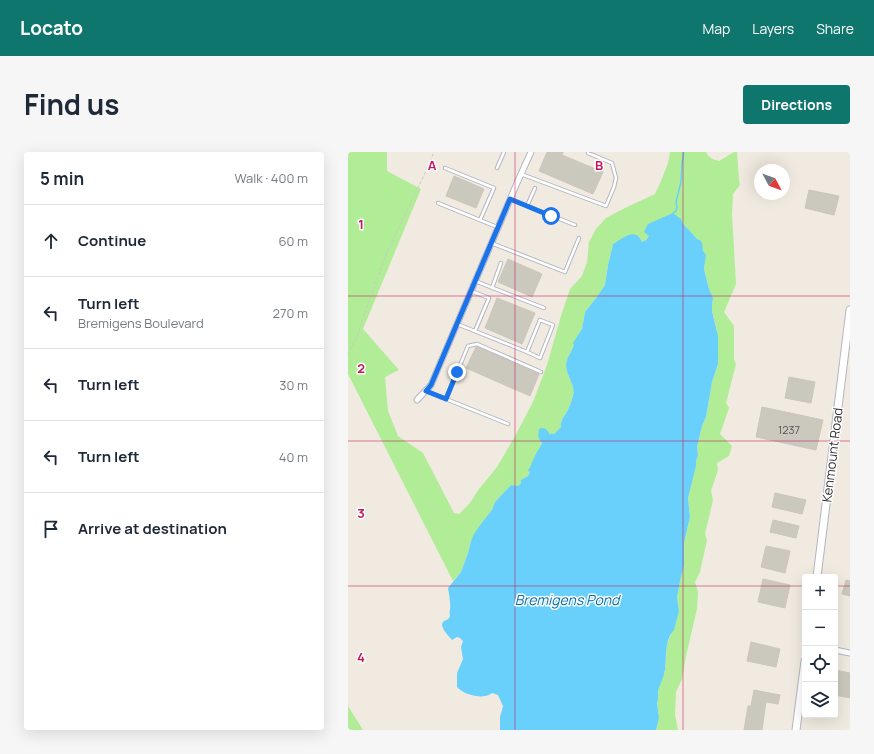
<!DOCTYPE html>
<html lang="en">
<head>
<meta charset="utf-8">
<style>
	body { margin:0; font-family:Manrope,sans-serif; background:#f6f6f7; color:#1f2937 }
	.controls { position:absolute; right:12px; bottom:12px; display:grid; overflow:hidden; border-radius:4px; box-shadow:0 4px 16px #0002 }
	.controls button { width:36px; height:36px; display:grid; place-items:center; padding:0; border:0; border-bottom:1px solid #e0e1e3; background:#fff; color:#1f2937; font:20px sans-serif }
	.compass { position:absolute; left:406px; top:12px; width:36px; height:36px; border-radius:50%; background:#fff; box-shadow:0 4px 16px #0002; rotate:131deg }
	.stop { position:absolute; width:12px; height:12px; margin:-9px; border:3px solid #1a73e8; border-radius:50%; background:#fff }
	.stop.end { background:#1a73e8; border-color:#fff; box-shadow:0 1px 4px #0008 }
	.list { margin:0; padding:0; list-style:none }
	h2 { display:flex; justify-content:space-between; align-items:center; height:52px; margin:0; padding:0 16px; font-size:17px }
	h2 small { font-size:13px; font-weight:400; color:#747a83 }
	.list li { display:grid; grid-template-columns:26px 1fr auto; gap:12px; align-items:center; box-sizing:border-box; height:72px; padding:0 16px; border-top:1px solid #e0e1e3 }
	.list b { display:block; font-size:15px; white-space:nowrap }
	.list p { margin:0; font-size:13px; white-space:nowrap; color:#747a83 }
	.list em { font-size:13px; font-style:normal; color:#747a83 }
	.icon { flex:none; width:22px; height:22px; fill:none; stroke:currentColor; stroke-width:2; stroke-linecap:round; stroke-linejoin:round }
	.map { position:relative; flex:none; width:502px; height:578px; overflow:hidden; border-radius:4px }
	header { display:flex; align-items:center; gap:24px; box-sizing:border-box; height:56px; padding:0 20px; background:#0f766e; color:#fff }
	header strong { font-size:19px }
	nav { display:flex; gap:22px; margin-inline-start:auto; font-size:14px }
	.intro { display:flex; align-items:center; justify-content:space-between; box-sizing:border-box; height:96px; padding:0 24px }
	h1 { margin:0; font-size:28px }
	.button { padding:10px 18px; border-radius:4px; background:#0f766e; color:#fff; font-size:14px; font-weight:700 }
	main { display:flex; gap:24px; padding:0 24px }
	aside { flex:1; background:#fff; border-radius:4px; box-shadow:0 4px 16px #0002 }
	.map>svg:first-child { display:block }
	.green { fill:#b1ec97 }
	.water { fill:#69d0fb }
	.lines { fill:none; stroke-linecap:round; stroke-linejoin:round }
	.stream { stroke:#69d0fb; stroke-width:1.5 }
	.building { fill:#cbc8be; stroke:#cdc6b8 }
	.service-casing { stroke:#b3b5c2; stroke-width:4.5 }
	.minor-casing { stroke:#b3b5c2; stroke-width:7 }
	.secondary-casing { stroke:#b3b5c2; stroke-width:9 }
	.path { stroke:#c9c9c9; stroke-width:1; stroke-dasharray:3 2; stroke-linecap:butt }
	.service { stroke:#fff; stroke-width:2.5 }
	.minor { stroke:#fff; stroke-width:5 }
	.secondary { stroke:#fff; stroke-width:7 }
	.route { stroke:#1a73e8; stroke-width:5 }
	.grid { fill:none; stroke:#c2185b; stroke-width:1; stroke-opacity:0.55 }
	.labels { text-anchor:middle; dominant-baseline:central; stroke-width:3; stroke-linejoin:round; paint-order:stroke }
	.number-label { font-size:11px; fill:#555452 }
	.street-label { font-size:13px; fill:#2e2e2e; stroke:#fff }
	.water-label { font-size:14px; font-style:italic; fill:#006eb0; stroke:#fff }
	.grid-label { font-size:13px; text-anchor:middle; font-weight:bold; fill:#c2185b; stroke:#fff; stroke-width:3; stroke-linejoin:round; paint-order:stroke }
</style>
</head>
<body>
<header>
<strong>Locato</strong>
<nav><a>Map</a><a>Layers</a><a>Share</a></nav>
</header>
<div class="intro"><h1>Find us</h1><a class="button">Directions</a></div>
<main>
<aside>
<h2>5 min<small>Walk · 400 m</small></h2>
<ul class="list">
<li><svg class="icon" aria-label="ahead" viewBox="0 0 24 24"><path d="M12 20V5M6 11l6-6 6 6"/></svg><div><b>Continue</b></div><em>60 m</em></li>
<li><svg class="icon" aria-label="left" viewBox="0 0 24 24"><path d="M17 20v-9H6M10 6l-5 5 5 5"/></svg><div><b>Turn left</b><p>Bremigens Boulevard</p></div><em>270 m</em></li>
<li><svg class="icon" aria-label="left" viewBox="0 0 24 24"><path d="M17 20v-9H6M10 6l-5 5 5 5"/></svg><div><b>Turn left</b></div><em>30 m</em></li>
<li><svg class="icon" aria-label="left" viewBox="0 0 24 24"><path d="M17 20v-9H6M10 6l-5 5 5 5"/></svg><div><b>Turn left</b></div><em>40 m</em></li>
<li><svg class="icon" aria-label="arrive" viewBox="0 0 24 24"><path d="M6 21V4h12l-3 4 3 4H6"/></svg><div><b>Arrive at destination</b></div></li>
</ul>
</aside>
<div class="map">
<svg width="502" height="578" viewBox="0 0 502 578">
	<rect width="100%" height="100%" fill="#f0eae0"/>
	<g class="green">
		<path d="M 0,0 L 39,0 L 39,19 L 73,37 L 15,177 L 51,218 L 37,225 L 40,259 L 50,284 L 75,301 L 106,361 L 111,362 L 122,351 L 131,337 L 149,315 L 166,286 L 185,250 L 199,213 L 213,164 L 222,137 L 234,124 L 239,110 L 241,90 L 248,77 L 258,66 L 277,56 L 307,42 L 313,29 L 320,11 L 322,0 L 358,0 C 361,6 366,8 371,9 L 386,0 L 389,0 L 391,28 L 392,33 L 385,42 L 384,62 L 388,132 L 376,160 L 386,174 L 386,208 L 388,212 L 378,251 L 381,256 L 372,282 L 384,294 L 381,304 L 369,311 L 370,318 L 363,339 L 365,348 L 357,382 L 359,388 L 352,420 L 347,430 L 350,440 L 349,457 L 338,504 L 334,527 L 328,540 L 327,563 L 330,578 L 308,578 L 311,566 L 309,551 L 310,548 L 309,538 L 316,523 L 316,521 L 317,518 L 319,492 L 324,480 L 331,459 L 329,445 L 333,425 L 336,414 L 336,391 L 342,365 L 340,346 L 348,314 L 348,309 L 350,303 L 349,295 L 354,274 L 358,265 L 364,230 L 370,212 L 369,178 L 364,159 L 364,153 L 365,146 L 361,137 L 356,117 L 357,111 L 355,99 L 352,88 L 349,87 L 333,70 L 301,84 L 298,88 L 294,90 L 290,84 L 265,92 L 260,113 L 257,133 L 248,146 L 237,160 L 234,177 L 226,191 L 226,193 C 224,198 218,208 218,213 C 218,224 228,233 225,243 C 224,247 223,252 221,255 C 218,262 212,267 213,275 L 206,282 L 202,282 L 198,277 L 191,298 C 186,303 185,312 181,319 L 182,320 L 180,324 L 173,328 L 173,331 L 170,334 L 163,333 L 147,350 L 144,358 L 135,369 L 123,389 L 120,401 L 113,420 L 105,429 L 0,222 Z"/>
		<path d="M 0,554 L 15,578 L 0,578 Z"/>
	</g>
	<path class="water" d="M 325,61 L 333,67 L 335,72 L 341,78 L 349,87 L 352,88 L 354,91 L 355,99 L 358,103 L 356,117 L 361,137 L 365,146 L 364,153 L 364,159 L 370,184 L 370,212 L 364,230 L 358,265 L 354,274 L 349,295 L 350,303 L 348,309 L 348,314 L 340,346 L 342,365 L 336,391 L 336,414 L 333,425 L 329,445 L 331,459 L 326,478 C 316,489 319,504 317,518 L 316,521 L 316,523 L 310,538 L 310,548 L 309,551 L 311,566 L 308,578 L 152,578 L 152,565 L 155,554 L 150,543 L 144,541 C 142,542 139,544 137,544 C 130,546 113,541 109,535 L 109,521 L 115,507 L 113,495 L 115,489 L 112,486 L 109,485 L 104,488 C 101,484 91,475 95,470 C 97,468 101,468 102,464 C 102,462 101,460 102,458 C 103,451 101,443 100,436 L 113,420 L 120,401 L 123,389 L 126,382 L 135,369 L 144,358 L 147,350 L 163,333 L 170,334 L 173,331 L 173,328 L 180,324 L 182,320 L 180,319 C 184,313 185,306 189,300 C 191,297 192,295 194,291 C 190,286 190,284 191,277 L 194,276 L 198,277 L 202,282 L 206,282 L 213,275 C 212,267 218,263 221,255 C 223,252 224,247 225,243 C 228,233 218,224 218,213 C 218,207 224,199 226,193 L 225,191 L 234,177 L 237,160 L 248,146 L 257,133 L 260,113 L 265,92 C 271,89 283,78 290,84 C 292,86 293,88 294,90 L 298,88 L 301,84 L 296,80 L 300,72 Z"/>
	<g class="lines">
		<path class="stream" d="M 325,61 L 328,59 L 329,55 L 328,50 L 333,30 L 334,11 L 336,0"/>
	</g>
	<g class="building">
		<path d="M 199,0 L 215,0 L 214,3 L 255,20 L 245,42 L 191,19 Z"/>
		<path d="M 106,24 L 136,37 L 128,56 L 98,44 Z"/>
		<path d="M 461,38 L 491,44 L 486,63 L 457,56 Z"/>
		<path d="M 160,107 L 194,122 L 184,145 L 150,130 Z"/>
		<path d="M 149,146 L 187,161 L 174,192 L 137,176 Z"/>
		<path d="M 128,195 L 129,195 L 191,222 L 182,244 L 118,216 Z"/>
		<path d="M 441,225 L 467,230 L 463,251 L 437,246 Z"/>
		<path d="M 414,255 L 475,268 L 468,298 L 408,285 Z"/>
		<path d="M 427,341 L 458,348 L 454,362 L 424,355 Z"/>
		<path d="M 425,368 L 451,374 L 448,386 L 422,380 Z"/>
		<path d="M 418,394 L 442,399 L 437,421 L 413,415 Z"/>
		<path d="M 415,427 L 442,433 L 437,456 L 410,450 Z"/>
		<path d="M 498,428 L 502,429 L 502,444 L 494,442 Z"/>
		<path d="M 403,490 L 432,497 L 428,515 L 399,509 Z"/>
		<path d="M 487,518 L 502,521 L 502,546 L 487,543 Z"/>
		<path d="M 406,538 L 432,543 L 430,552 L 418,550 L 414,578 L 396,578 L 400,554 L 403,554 Z"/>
	</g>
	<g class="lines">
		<defs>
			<g id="service">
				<path d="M 97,16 L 146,36 L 132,68"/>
				<path d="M 149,16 L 156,0"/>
				<path d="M 173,22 L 258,54 L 266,35 L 268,26 L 264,11 L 240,1 L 240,0"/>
				<path d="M 162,47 L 227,73"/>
				<path d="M 90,51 L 149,75"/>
				<path d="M 179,54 L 187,36"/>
				<path d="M 143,91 L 217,120 L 231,86"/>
				<path d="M 127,129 L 196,156"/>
				<path d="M 144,136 L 153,111"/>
				<path d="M 123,139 L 141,146 L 127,179"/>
				<path d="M 109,172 L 179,200 L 192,168 L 205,173 L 192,206 L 179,200"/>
				<path d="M 78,239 L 98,247 L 120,194 L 129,192 L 193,220"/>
				<path d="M 98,247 L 160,272"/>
			</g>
			<g id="minor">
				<path d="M 69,248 L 83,233 L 169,31 L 183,0"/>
				<path d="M 487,498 L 502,501"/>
			</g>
			<g id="secondary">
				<path d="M 469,425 L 502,158"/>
				<path d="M 448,578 L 457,509"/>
			</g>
		</defs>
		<use href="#service" class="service-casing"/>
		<use href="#minor" class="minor-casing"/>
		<use href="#secondary" class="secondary-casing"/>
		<path class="path" d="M 0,202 L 9,185 L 17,160 L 40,98 L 79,17 L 86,0"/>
		<use href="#service" class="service"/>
		<use href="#minor" class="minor"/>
		<use href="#secondary" class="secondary"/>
	</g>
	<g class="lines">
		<path class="route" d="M 109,220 L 98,247 L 78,239 L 83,233 L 162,47 L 203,64"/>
	</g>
	<path class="grid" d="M 167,0 L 167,578M 335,0 L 335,578M 0,144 L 502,144M 0,289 L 502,289M 0,434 L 457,434M 487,434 L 502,434"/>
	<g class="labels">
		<g class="number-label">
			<text x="441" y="277">1237</text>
		</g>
		<g class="street-label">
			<text transform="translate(484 303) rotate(-83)">Kenmount Road</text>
		</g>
		<g class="water-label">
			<text x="219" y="447">Bremigens Pond</text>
		</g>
	</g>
	<g class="grid-label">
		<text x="84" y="18">A</text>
		<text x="251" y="18">B</text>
		<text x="13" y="77">1</text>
		<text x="13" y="221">2</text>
		<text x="13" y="366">3</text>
		<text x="13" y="510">4</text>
	</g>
</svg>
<div class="controls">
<button>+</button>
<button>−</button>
<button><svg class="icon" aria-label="locate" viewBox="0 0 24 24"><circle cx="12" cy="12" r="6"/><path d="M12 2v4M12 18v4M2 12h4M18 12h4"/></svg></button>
<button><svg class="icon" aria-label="layers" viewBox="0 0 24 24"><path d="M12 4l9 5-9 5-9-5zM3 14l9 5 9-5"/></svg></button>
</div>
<svg class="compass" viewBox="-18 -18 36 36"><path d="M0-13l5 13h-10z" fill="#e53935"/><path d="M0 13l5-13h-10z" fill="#747a83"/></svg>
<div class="stop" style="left:203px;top:64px"></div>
<div class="stop end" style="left:109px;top:220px"></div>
</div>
</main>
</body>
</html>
